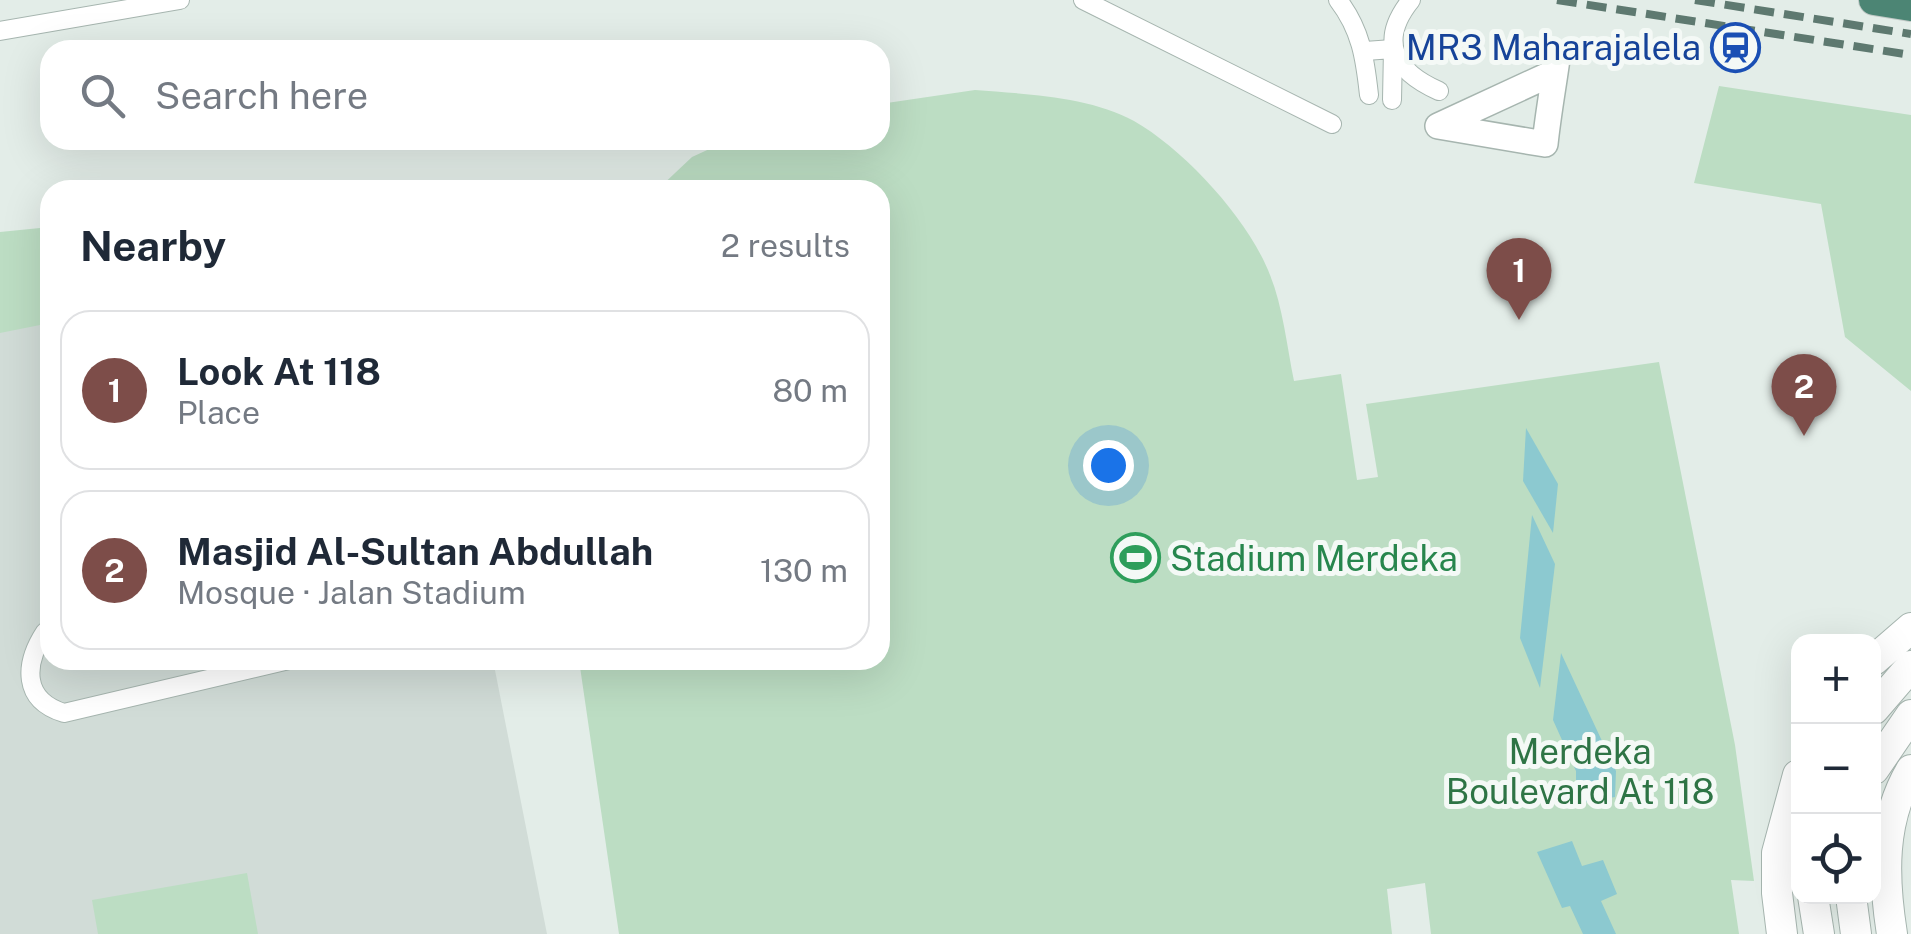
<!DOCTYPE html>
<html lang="en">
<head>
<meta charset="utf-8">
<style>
	body { margin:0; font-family:"Public Sans",sans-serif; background:#f2f2f3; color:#1f2937 }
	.controls { position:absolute; right:30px; bottom:30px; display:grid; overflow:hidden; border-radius:20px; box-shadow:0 10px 40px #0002 }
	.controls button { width:90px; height:90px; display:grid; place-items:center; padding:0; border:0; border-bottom:2px solid #e0e1e3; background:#fff; color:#1f2937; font:50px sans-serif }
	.you { position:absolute; left:1108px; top:465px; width:35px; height:35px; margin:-25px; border:8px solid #fff; border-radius:50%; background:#1a73e8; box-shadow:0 0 0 15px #1a73e833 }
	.badge { display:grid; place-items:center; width:65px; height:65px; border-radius:50%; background:#7d4d49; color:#fff; font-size:32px; font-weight:700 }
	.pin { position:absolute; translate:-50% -82px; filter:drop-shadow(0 2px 5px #0008) }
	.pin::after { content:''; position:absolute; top:52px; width:35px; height:30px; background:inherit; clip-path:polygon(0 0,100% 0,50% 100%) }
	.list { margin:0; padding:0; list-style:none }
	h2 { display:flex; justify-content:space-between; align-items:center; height:130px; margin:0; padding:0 40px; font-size:42px }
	h2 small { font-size:32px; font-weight:400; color:#747a83 }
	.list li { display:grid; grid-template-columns:65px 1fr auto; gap:30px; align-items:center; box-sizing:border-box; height:160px; margin:0 20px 20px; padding:0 20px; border:2px solid #e0e1e3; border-radius:30px }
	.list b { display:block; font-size:38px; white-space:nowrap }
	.list p { margin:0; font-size:32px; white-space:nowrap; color:#747a83 }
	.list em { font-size:32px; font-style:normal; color:#747a83 }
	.icon { flex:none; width:55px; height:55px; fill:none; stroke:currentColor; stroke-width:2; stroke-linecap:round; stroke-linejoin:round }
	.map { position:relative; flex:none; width:1911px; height:934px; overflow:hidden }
	.search { position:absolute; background:#fff; box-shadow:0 10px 40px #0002; left:40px; top:40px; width:850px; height:110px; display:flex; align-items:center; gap:25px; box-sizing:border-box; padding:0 35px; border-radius:30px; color:#747a83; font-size:38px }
	.panel { position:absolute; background:#fff; box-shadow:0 10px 40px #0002; left:40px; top:180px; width:850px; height:490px; border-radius:30px }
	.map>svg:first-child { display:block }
	.built { fill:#d1dcd7 }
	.green { fill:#bcddc3 }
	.water { fill:#8cc9d0 }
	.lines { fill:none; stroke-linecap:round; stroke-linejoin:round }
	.service-casing { stroke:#a6b5af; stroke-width:20 }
	.pedestrian-casing { stroke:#a6b5af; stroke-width:28 }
	.minor-casing { stroke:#a6b5af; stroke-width:32 }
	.trunk-casing { stroke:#c1c9c6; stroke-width:32 }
	.service { stroke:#fff; stroke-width:18 }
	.pedestrian { stroke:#fff; stroke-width:25 }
	.minor { stroke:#fff; stroke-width:30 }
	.trunk { stroke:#4c8574; stroke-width:30 }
	.rail { stroke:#5e7970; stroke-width:8; stroke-dasharray:20 10; stroke-linecap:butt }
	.labels { text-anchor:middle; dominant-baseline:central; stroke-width:10; stroke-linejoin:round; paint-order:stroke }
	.transit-label { font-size:35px; fill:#164399; stroke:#f4f9f6; text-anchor:end }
	.leisure-label { font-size:35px; fill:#27864d; stroke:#f4f9f6; text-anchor:start }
	.park-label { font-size:35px; fill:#2e7445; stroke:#f4f9f6 }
</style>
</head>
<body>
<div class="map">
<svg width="1911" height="934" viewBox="0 0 1911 934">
	<rect width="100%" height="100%" fill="#e3ede8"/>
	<path class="built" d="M 50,258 L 50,660 L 493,660 L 547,934 L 0,934 L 0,267 Z"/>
	<g class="green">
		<path d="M 1719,86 L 1911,115 L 1911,391 L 1845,337 L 1821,204 L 1694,183 Z"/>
		<path d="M 975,90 C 1024,94 1089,96 1134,121 C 1185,150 1249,220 1270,275 C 1283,307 1287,347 1294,381 L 1341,374 L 1357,480 L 1378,477 L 1366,404 L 1659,362 L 1735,745 L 1754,881 L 1731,880 L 1739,934 L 1431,934 L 1425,883 L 1387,889 L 1392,934 L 619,934 L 579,660 L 880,660 L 880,190 L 657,190 L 692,157 L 729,140 L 880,140 L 880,104 Z"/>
		<path d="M 50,227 L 50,323 L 0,333 L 0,232 Z"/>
		<path d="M 247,873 L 258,934 L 98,934 L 92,900 Z"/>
	</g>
	<g class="water">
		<path d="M 1526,428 L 1558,484 L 1553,533 L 1523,481 Z"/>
		<path d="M 1532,515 L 1555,564 L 1540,688 L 1520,638 Z"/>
		<path d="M 1561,653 L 1616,771 L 1615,797 L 1576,804 L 1576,771 L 1553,720 Z"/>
		<path d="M 1572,841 L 1582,866 L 1603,860 L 1617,894 L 1601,901 L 1616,934 L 1583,934 L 1570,906 L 1562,908 L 1537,852 Z"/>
	</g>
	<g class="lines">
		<defs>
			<g id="service">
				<path d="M 1083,0 L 1332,124"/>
				<path d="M 1338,0 C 1361,30 1365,58 1369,95"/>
				<path d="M 1411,0 C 1378,41 1394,71 1439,91"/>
				<path d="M 0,31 L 180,0"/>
				<path d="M 1365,51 L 1393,49 L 1392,100"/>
				<path d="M 50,631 L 45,632 C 24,664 22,700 64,713 L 289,660"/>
			</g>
			<path id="pedestrian" d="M 1555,72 L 1438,126 L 1545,144 C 1548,115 1553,88 1557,59"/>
			<g id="minor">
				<path d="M 1874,660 L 1911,628"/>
				<path d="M 1874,709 L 1911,666"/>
				<path d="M 1874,769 L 1911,715"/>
				<path d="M 1813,896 L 1819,934"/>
				<path d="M 1851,896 L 1856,934"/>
				<path d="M 1782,934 L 1777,893 L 1777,853 L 1798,775"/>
				<path d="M 1892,934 C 1883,877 1881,821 1911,770"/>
			</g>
			<path id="trunk" d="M 1874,0 L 1911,6"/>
		</defs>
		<use href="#service" class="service-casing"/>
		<use href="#pedestrian" class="pedestrian-casing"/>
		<use href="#minor" class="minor-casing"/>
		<use href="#trunk" class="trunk-casing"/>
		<use href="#service" class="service"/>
		<use href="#pedestrian" class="pedestrian"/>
		<use href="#minor" class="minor"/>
		<use href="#trunk" class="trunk"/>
		<g class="rail">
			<path d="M 1557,0 L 1911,55"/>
			<path d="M 1695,0 L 1911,34"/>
		</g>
	</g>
	<defs>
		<symbol id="station-ring" viewBox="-11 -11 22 22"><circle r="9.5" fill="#f4f9f6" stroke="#1a4fb4" stroke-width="1.5"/><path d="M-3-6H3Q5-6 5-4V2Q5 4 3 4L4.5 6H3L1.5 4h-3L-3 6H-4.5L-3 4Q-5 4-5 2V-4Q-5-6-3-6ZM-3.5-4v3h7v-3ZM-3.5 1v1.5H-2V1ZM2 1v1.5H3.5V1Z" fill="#1a4fb4"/></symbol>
		<symbol id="stadium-ring" viewBox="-11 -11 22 22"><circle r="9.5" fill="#f4f9f6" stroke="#2e9e5b" stroke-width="1.5"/><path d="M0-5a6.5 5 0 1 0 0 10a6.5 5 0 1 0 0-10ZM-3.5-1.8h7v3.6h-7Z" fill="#2e9e5b"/></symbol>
	</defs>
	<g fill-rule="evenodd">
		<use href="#station-ring" x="1708" y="20" width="55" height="55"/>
		<use href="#stadium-ring" x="1108" y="530" width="55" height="55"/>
	</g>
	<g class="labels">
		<g class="transit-label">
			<text x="1701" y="47">MR3 Maharajalela</text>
		</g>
		<g class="leisure-label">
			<text x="1170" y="558">Stadium Merdeka</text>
		</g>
		<g class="park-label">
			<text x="1580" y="751">Merdeka<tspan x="1580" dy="40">Boulevard At 118</tspan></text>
		</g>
	</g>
</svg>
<div class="controls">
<button>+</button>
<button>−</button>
<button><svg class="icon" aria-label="locate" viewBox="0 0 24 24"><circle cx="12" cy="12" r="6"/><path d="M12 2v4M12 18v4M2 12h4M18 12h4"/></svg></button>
</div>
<div class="you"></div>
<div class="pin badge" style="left:1519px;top:320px">1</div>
<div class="pin badge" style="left:1804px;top:436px">2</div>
<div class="search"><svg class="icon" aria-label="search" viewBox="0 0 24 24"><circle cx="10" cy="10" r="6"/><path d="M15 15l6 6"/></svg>Search here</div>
<section class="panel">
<h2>Nearby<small>2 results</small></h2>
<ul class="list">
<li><span class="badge">1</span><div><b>Look At 118</b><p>Place</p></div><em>80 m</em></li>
<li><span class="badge">2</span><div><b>Masjid Al-Sultan Abdullah</b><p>Mosque · Jalan Stadium</p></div><em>130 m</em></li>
</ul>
</section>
</div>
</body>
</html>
